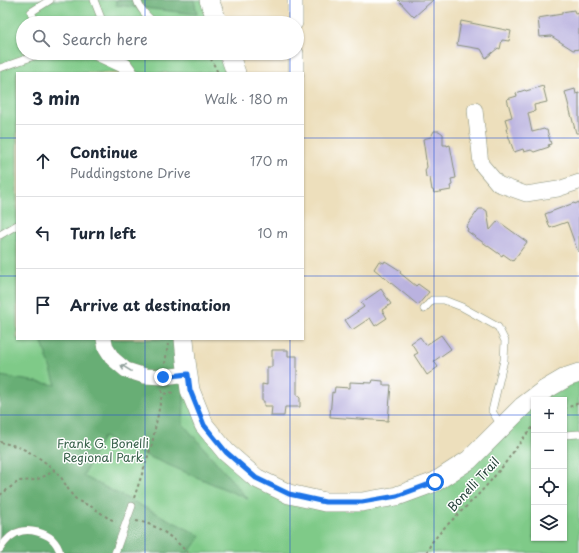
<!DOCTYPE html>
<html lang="en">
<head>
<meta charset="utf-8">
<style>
	body { margin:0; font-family:"Playpen Sans",sans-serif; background:#f6f6f7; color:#1f2937 }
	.controls { position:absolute; right:12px; bottom:12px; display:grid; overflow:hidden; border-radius:0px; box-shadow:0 1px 3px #0004 }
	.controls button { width:36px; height:36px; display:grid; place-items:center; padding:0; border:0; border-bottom:1px solid #e0e1e3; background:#fff; color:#1f2937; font:20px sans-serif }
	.stop { position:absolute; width:12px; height:12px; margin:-9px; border:3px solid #1a73e8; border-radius:50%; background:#fff }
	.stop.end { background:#1a73e8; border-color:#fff; box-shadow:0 1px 4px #0008 }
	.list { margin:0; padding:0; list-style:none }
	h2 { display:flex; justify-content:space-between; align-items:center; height:52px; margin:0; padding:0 16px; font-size:17px }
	h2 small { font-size:13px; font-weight:400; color:#747a83 }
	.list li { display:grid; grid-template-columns:26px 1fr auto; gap:12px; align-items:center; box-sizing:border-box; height:72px; padding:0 16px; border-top:1px solid #e0e1e3 }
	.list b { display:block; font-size:15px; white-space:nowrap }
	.list p { margin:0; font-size:13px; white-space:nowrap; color:#747a83 }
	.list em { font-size:13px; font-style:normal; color:#747a83 }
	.icon { flex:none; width:22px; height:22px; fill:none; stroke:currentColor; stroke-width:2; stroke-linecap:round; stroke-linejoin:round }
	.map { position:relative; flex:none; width:579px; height:553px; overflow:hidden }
	.search { position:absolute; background:#fff; box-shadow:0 1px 3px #0004; left:16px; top:16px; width:288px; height:44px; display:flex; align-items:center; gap:10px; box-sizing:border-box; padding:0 14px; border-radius:22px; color:#747a83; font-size:15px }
	.panel { position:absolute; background:#fff; box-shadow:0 1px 3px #0004; left:16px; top:72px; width:288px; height:268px; border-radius:0px }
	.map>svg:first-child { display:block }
	.green { fill:#7fca88; stroke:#4f845e; fill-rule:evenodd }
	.forest { fill:#67ae74; stroke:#437654 }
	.building { fill:#bab2df }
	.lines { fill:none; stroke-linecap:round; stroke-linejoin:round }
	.service-casing { stroke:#868e78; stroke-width:8 }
	.minor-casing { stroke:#868e78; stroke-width:16 }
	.tertiary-casing { stroke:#868e78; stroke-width:20 }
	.path { stroke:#868e78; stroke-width:2; stroke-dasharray:3 3; stroke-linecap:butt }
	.service { stroke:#fff; stroke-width:7 }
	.minor { stroke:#fff; stroke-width:15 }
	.tertiary { stroke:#fff; stroke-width:19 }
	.oneway { stroke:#8f9e9a }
	.route { stroke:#1a73e8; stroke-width:5 }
	.grid { fill:none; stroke:#1d4ed8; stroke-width:1; stroke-opacity:0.55 }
	.labels { text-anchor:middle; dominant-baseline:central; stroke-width:3; stroke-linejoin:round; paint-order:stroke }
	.park-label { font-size:12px; fill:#376049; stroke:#fff }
	.street-label { font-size:12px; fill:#1f3d34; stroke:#fff }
</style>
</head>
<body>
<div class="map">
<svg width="579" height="553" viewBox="0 0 579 553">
	<rect width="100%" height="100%" fill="#fff"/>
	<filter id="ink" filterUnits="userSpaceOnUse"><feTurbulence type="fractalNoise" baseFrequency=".025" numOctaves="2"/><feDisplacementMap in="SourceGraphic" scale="8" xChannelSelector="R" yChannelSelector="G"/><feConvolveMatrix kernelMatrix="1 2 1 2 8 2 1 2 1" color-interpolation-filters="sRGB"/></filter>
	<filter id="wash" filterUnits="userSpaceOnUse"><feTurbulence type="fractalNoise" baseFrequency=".012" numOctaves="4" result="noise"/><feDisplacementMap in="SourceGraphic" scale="16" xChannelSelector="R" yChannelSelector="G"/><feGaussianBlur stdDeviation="0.9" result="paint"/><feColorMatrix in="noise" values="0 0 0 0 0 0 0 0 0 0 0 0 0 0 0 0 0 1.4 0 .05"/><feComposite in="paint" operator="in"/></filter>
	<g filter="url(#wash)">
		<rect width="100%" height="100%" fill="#eddfbc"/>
		<path class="green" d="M 0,0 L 209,0 L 218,23 L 23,23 L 23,53 L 229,53 L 236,73 L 17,73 L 17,339 L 184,339 L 186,361 L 190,390 L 204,425 L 226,452 L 256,479 L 289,494 L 325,502 L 362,502 L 397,496 L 435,482 L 469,460 L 523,406 L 543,391 L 567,377 L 579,373 L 579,553 L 0,553 ZM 534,400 L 564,400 L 564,538 L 534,538 Z"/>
		<g class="forest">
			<path d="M 116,0 L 194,0 L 197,14 L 116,5 Z"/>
			<path d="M 41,339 L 187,339 L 183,424 L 248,499 L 103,437 L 83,476 L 201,536 L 188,553 L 0,553 L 0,376 L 56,385 Z"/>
		</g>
		<g id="blocks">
			<g class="building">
				<path d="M 398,0 L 433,0 L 414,17 Z"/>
				<path d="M 574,10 L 575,14 L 579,13 L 579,49 L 573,50 L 551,36 L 540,37 L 538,18 L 562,14 L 562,12 Z"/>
				<path d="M 461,21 L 511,31 L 509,41 L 502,40 L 500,49 L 498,48 L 486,58 L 481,49 L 457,45 Z"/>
				<path d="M 543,86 L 547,102 L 534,105 L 535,111 L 528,113 L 532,132 L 544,129 L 545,130 L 547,130 L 551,144 L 548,145 L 549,147 L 534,152 L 531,150 L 524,152 L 523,149 L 514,152 L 506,129 L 508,129 L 505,119 L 512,117 L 507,99 L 517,96 L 516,93 L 525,90 L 526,91 Z"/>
				<path d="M 575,89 L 576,94 L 579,93 L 579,133 L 576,133 L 565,92 Z"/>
				<path d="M 434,131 L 439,131 L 443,134 L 443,145 L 447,145 L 447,146 L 450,145 L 456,178 L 451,179 L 452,185 L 450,186 L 451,190 L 434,193 L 433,190 L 432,190 L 430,178 L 426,177 L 425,170 L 427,167 L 423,139 L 431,137 Z"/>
				<path d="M 579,202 L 579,252 L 578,252 L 567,222 L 550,228 L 545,214 L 574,203 L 575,204 Z"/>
				<path d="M 479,209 L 484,209 L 487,211 L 490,230 L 498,221 L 527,242 L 513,261 L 503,254 L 502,256 L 467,231 L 468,229 L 466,227 Z"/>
				<path d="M 379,261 L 384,263 L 385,261 L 401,271 L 400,273 L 416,286 L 418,284 L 429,292 L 418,305 L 374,269 Z"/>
				<path d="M 381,289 L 391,304 L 382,310 L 387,318 L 375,326 L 370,318 L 352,330 L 345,320 L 364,307 L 361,303 Z"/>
				<path d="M 441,335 L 451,349 L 434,361 L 438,367 L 427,375 L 414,355 L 418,353 L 411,343 L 420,337 L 426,345 Z"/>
				<path d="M 272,350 L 288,350 L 288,356 L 297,356 L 297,396 L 299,396 L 299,397 L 300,398 L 300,407 L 285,407 L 284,416 L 271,416 L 272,406 L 264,406 L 264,401 L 262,401 L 262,384 L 267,385 L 267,367 L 272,367 Z"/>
				<path d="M 373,380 L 383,381 L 383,385 L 391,385 L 388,421 L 330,417 L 332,392 L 334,393 L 335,387 L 350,388 L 350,382 L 372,383 Z"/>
			</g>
		</g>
	</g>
	<g filter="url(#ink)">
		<use href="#blocks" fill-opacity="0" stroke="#868e78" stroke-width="1"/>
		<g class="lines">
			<defs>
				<g id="service">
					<path d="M 94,0 L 103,23"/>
					<path d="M 137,0 C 140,10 148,17 155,23"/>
					<path d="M 36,23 L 31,12 L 50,0"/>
					<path d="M 0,68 L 43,53"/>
					<path d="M 0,235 L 17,225"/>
					<path d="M 424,309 L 432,300 L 444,300 L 462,307 L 498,327 L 505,341 L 504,360 L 492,411 L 502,427"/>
					<path d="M 564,435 L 579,434"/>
					<path d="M 0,549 C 5,541 12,533 22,531 C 31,529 45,533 52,539 C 56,543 59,548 60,553"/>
					<path d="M 115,553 L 132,506"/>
				</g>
				<g id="minor">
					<path d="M 295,0 L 295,23"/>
					<path d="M 97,53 L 125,66 L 130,73"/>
					<path d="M 296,53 L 296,73"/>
					<path d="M 475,110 L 481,164 L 498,184 L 526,194 L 558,189 L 579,182"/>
					<path d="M 104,339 L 106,348 L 113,359 L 126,370 L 145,376 L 163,377 L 188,374"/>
				</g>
				<g id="tertiary">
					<path d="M 209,0 L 218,23"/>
					<path d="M 229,53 L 236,73"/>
					<path d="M 184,339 L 186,361 L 190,390 L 204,425 L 226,452 L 256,478 L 289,494 L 325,502 L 362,502 L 397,496 L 435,482 L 469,460 L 523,406 L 543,391 L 567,377 L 579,373"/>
				</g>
			</defs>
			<use href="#service" class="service-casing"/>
			<use href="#minor" class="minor-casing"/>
			<use href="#tertiary" class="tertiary-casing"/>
			<g class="path">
				<path d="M 208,53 L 218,73"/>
				<path d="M 165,364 L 168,344"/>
				<path d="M 162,390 L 162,394 L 175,392"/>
				<path d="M 564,409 L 579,403"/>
				<path d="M 0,442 C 4,443 8,444 12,445 C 28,449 50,464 60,476 C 66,484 69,493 76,499 C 82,504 89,504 95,509 C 102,513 107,519 116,521"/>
				<path d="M 0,495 L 19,481 L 36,480 L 47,475 L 55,470"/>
				<path d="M 134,498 L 152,444 L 162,394"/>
				<path d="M 136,521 C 158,524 173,538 188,553"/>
				<path d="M 426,553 L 432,542 L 444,528 L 476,497 L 488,484 L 503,466 L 525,436 L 534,426"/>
			</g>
			<use href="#service" class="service"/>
			<use href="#minor" class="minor"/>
			<use href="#tertiary" class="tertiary"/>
		</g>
		<defs><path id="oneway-shaft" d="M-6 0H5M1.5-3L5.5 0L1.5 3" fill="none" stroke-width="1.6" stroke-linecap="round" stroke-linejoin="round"/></defs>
		<use class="oneway" href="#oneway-shaft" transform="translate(126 368) rotate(-149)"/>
	</g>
	<g class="lines" filter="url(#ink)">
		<path class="route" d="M 163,377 L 188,374 L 190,390 L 204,425 L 226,452 L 256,478 L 289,494 L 325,502 L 362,502 L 397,496 L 435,482"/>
	</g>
	<path class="grid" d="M 145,0 L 145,23M 290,0 L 290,23M 434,0 L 434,553M 145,53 L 145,73M 290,53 L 290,73M 0,138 L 17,138M 303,138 L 579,138M 0,276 L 17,276M 303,276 L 579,276M 145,339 L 145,553M 290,339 L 290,553M 0,415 L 534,415M 564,415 L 579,415"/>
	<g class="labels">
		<g class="park-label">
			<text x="103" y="443">Frank G. Bonelli<tspan x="103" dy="14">Regional Park</tspan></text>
		</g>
		<g class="street-label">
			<text transform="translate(473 484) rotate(-47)">Bonelli Trail</text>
		</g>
	</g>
</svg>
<div class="controls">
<button>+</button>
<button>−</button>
<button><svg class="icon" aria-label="locate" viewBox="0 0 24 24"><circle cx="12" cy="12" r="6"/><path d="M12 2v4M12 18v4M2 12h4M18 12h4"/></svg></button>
<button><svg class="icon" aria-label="layers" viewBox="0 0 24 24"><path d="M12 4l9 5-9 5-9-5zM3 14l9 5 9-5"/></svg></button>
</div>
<div class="stop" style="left:435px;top:482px"></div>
<div class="stop end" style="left:163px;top:377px"></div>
<div class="search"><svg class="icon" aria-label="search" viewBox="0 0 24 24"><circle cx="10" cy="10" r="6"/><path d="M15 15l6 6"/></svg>Search here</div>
<section class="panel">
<h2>3 min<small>Walk · 180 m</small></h2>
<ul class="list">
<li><svg class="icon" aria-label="ahead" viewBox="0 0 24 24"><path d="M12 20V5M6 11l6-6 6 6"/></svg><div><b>Continue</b><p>Puddingstone Drive</p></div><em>170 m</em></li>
<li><svg class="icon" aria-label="left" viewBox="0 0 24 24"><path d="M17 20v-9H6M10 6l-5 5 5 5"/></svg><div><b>Turn left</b></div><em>10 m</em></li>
<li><svg class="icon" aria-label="arrive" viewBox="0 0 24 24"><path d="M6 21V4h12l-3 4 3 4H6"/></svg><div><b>Arrive at destination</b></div></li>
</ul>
</section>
</div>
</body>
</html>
